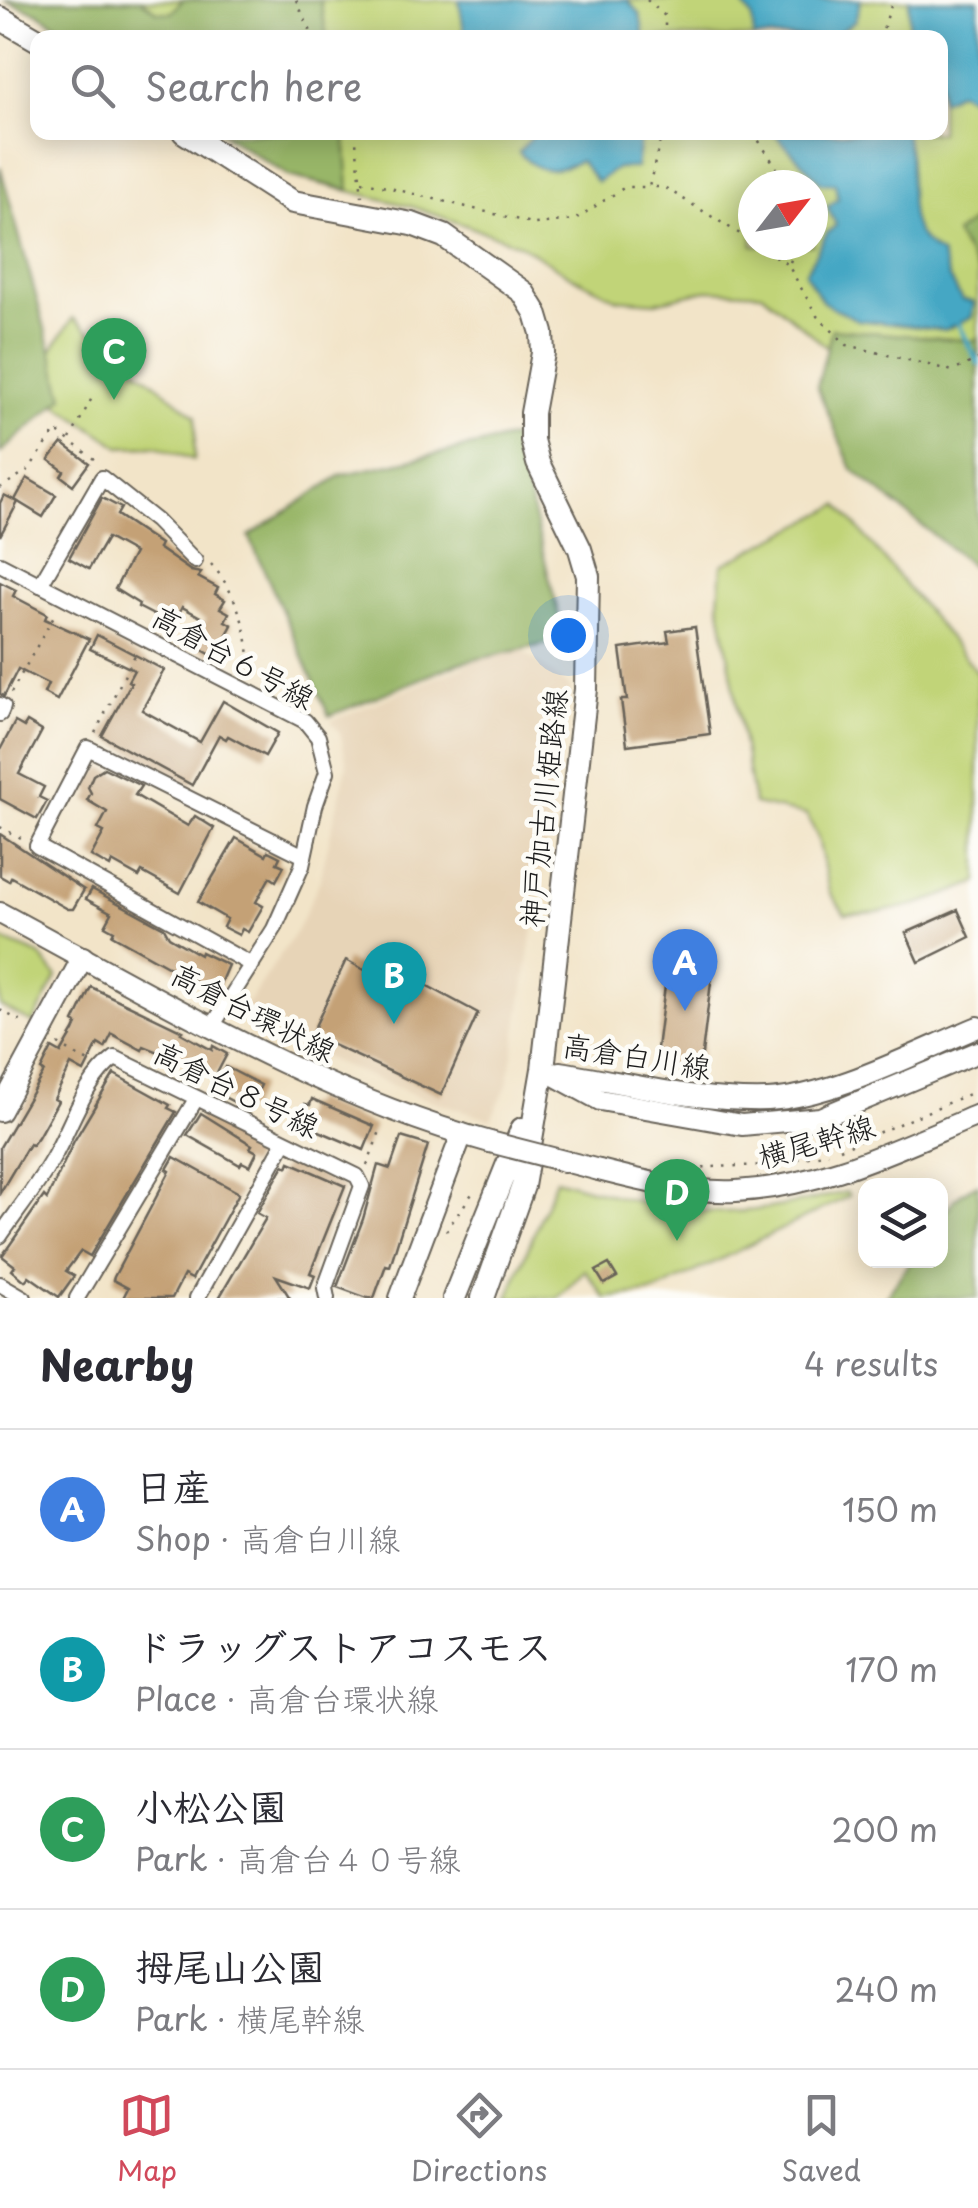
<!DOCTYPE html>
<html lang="en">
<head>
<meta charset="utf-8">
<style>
	body { margin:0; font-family:"Playpen Sans","Klee One",sans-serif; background:#f7f7f7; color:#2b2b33 }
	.controls { position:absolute; right:30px; bottom:30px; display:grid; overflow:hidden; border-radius:20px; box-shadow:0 5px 25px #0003 }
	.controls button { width:90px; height:90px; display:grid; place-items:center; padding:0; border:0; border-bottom:2px solid #e1e1e2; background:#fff; color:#2b2b33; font:50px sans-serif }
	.compass { position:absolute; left:738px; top:170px; width:90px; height:90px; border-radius:50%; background:#fff; box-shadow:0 5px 25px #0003; rotate:59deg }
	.you { position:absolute; left:568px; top:635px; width:35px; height:35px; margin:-25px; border:8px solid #fff; border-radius:50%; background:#1a73e8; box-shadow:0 0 0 15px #1a73e833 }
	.badge { display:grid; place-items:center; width:65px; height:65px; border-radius:50%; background:#d1495b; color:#fff; font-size:32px; font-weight:700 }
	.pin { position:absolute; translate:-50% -82px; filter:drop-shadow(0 2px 5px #0008) }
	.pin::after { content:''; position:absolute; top:52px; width:35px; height:30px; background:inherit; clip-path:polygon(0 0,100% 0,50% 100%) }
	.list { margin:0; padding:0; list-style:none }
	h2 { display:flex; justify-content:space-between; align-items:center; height:130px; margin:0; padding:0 40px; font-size:42px }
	h2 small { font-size:32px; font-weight:400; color:#7c7c81 }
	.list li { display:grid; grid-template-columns:65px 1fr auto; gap:30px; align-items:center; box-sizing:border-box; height:160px; padding:0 40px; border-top:2px solid #e1e1e2 }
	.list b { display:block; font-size:38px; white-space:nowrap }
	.list p { margin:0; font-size:32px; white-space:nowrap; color:#7c7c81 }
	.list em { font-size:32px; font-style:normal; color:#7c7c81 }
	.icon { flex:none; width:55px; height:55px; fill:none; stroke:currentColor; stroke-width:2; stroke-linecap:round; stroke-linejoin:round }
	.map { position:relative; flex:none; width:978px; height:1298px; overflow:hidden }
	.search { position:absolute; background:#fff; box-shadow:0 5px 25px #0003; left:30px; right:30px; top:30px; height:110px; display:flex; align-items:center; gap:25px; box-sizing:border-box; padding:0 35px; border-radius:20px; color:#7c7c81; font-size:38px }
	.sheet { height:770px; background:#fff }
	nav { display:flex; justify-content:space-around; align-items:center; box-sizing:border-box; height:140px; border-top:2px solid #e1e1e2; background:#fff; font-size:28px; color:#7c7c81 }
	nav a { display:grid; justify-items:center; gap:5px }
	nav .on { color:#d1495b }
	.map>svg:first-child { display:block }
	.built { fill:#e7d4b7 }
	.green { fill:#c1d478; stroke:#6e784a; stroke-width:2.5; fill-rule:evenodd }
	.forest { fill:#98b668; stroke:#5a6942; stroke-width:2.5 }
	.water { fill:#44a7c4; stroke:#306270; stroke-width:2.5 }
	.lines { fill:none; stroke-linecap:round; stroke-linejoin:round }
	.stream { stroke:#44a7c4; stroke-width:5 }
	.building { fill:#c4a176 }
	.street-casing { stroke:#676258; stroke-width:18 }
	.secondary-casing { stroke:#676258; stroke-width:24 }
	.primary-casing { stroke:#676258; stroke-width:26 }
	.path { stroke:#676258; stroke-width:2.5; stroke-dasharray:2.5 8; stroke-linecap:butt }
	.street { stroke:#fff; stroke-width:14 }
	.secondary { stroke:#fff; stroke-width:20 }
	.primary { stroke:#fff; stroke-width:22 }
	.secondary-bridge-casing { stroke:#676258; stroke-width:24; stroke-linecap:butt }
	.secondary-bridge { stroke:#fff; stroke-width:20 }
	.labels { text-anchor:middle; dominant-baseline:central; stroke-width:9; stroke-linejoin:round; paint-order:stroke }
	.street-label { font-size:30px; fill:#1c1c1c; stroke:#fdfcf7 }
</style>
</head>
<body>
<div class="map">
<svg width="978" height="1298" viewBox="0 0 978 1298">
	<rect width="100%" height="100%" fill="#fdfcf7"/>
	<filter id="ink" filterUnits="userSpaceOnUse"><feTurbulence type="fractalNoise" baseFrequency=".01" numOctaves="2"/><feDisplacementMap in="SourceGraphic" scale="20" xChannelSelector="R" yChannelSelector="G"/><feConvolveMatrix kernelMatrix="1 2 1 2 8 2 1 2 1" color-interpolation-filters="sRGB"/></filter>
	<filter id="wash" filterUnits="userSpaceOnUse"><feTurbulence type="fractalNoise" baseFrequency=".0048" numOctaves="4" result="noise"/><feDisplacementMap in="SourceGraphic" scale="40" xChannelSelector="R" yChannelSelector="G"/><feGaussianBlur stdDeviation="2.25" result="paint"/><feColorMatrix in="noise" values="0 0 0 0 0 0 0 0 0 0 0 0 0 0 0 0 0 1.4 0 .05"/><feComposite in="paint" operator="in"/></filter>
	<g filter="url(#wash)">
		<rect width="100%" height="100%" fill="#f2e4c8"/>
		<path class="built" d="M 515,645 L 571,688 L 515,1045 L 507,1085 L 491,1119 L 418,1096 L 330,1060 L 247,1017 L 244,1009 L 297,930 L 319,883 L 347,765 L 340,733 L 331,721 Z"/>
		<g class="green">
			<path d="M 4,0 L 978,0 L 978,419 L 847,364 L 762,293 L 707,290 L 656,302 L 618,299 L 569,275 L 519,244 L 413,207 L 289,176 L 222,133 L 940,132 L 940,38 L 78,38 L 36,12 ZM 753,185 L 813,185 L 813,245 L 753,245 Z"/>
			<path d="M 73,318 L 196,416 L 194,460 L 156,446 L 120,447 L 28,385 Z"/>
			<path d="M 839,505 L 978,673 L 978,882 C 932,901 896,914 845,914 L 829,891 L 818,838 L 807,815 L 754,804 L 719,602 L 722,565 Z"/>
			<path d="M 0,939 L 40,955 L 57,977 L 33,1023 L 0,1006 Z"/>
			<path d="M 556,1179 C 610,1194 666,1213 723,1212 C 764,1212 806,1201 846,1192 L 849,1196 L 654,1292 L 605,1298 L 585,1270 L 558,1298 L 508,1298 Z"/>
		</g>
		<g class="forest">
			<path d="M 4,0 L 141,0 L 158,12 L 171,13 L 183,0 L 320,0 L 327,37 L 78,37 L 36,12 Z"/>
			<path d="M 222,133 L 345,133 L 349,190 L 289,176 Z"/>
			<path d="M 0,166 L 64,397 L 0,453 Z"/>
			<path d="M 978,217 L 978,272 L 955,234 Z"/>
			<path d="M 832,329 L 975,341 L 978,336 L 978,571 L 852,469 L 817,387 Z"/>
			<path d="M 514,437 L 565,640 L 459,663 L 329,716 L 249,536 L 341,475 Z"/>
			<path d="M 978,1184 L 978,1298 L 885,1298 L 911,1261 L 940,1260 C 940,1223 940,1201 978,1184 Z"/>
		</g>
		<g class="water">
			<path d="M 459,0 L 627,0 L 640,14 L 644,37 L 465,37 Z"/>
			<path d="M 739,0 L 861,0 L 855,21 L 832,37 L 754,38 L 752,17 Z"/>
			<path d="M 909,0 L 978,0 L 978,102 L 959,91 L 941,101 L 940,38 L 899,37 L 909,26 Z"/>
			<path d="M 527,133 L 641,133 L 636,168 L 617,168 L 597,182 L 580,161 C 555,172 539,176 519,152 L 532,137 Z"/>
			<path d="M 774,133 L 905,133 C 907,143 910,155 910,166 C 911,200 904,235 941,254 L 949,278 L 962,300 L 974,302 L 972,317 L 945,330 L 857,320 L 823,302 L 805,273 L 827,233 L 836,225 L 827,207 L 838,199 L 835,184 L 821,183 Z"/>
		</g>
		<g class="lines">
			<path class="stream" d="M 958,323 L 978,363"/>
		</g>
		<g id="blocks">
			<g class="building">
				<path d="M 62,443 L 89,463 L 73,485 L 61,476 L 64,471 L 49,460 Z"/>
				<path d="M 27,478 L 56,495 L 43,517 L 15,500 Z"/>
				<path d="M 4,495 L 18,502 L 0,536 L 0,503 Z"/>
				<path d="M 102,498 L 121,508 L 117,515 L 160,544 L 158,548 L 191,571 L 201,573 L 198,577 L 218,588 L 215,594 L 225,600 L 220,608 L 229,613 L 225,621 L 232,625 L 225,638 L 231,641 L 221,660 L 193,645 L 206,620 L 182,607 L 173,625 L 138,607 L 139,604 L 115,589 L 134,553 L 107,538 L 89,569 L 69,558 Z"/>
				<path d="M 0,582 L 16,590 L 13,596 L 47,614 L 45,619 L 89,639 L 57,700 L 44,693 L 48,684 L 18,669 L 4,696 L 0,694 Z"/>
				<path d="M 695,627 L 710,734 L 627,745 L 621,700 L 627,700 L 620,649 L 669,642 L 667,631 Z"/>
				<path d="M 97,635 L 164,670 L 142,710 L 200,742 L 223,701 L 278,733 L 265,756 L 228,736 L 226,739 L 219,735 L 192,785 L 102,736 L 131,683 L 128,681 L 134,670 L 90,649 Z"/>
				<path d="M 15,722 L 24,727 L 27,722 L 42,731 L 19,774 L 44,787 L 39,797 L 47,801 L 37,819 L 0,799 L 0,750 Z"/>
				<path d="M 104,768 L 141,786 L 135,795 L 188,826 L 195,816 L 214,828 L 180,893 L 142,872 L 139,877 L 112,862 L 110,867 L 91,856 L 104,832 L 98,829 L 107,812 L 87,800 L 91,793 L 88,787 L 93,775 Z"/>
				<path d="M 0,834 L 84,890 L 73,909 L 68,909 L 11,877 L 9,881 L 0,876 Z"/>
				<path d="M 236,838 L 266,855 L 268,851 L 280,857 L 277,863 L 284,866 L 276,881 L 270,877 L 256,902 L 263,906 L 248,932 L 242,929 L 239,935 L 223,927 L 227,919 L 198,902 Z"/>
				<path d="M 92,889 L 164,928 L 169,937 L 200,955 L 201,952 L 228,965 L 216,993 L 112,935 L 114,931 L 105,926 L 112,913 L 86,899 Z"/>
				<path d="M 958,910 L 970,937 L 919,962 L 906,933 Z"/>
				<path d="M 670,947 L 705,952 L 705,957 L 714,958 L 700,1070 L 655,1064 Z"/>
				<path d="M 346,960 L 415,997 L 422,983 L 478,1013 L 441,1095 L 311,1035 Z"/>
				<path d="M 91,987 L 183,1031 L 181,1033 L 212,1050 L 213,1046 L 227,1054 L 216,1075 L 144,1046 L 142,1050 L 112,1034 L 105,1048 L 98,1044 L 84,1072 L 71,1065 L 54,1099 L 58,1101 L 38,1137 L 32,1145 L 29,1144 L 0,1193 L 0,1147 L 44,1072 L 41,1070 L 52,1048 L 61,1053 L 74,1031 L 77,1024 L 74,1022 Z"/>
				<path d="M 226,1067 L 261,1085 L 249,1110 L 213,1091 Z"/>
				<path d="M 114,1074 L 170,1105 L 168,1108 L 176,1112 L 90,1256 L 81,1251 L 66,1271 L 74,1276 L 59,1297 L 29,1276 L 25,1281 L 12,1270 L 15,1266 L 2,1256 L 44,1196 L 47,1199 L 74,1141 Z"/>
				<path d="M 312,1099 L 374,1126 L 364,1150 L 298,1122 L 305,1104 L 310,1105 Z"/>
				<path d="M 201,1113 L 252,1145 L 250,1148 L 257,1152 L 250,1166 L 242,1162 L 240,1165 L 187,1135 Z"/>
				<path d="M 401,1137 L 428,1145 L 390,1266 L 386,1265 L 374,1298 L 367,1298 L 337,1287 L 363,1219 L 378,1165 L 390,1169 Z"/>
				<path d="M 174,1157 L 239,1193 L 192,1279 L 184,1275 L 172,1298 L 123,1298 L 128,1288 L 113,1280 L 114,1277 L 170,1171 L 167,1169 Z"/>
				<path d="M 290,1162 L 345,1186 L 310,1273 L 315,1275 L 310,1288 L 276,1276 L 290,1298 L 219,1298 L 266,1218 L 257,1213 L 284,1165 L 288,1167 Z"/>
				<path d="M 609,1264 L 617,1277 L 604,1284 L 596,1271 Z"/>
			</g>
		</g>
	</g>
	<g filter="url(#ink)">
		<use href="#blocks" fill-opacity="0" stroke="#676258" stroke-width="2.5"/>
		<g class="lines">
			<defs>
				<g id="street">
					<path d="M 0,564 L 305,721 L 318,737 L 327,772 L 315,806 L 302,866 L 274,929 L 213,1025"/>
					<path d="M 40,585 L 102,478 L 156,521 L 195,561"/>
					<path d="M 0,705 L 3,707 L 0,714"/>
					<path d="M 252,965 L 37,846 L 88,748 L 304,856"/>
					<path d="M 0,1236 C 18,1210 38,1185 53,1158 C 72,1125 84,1081 115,1058 L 357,1176 L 362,1186 L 325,1288 L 327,1298"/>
					<path d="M 0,1284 L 24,1298"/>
					<path d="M 77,1298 L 196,1099"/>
					<path d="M 197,1298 L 284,1143"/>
				</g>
				<g id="secondary">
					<path d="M 0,913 C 157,997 318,1095 490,1142"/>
					<path d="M 543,1069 L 600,1100 L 742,1125 L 820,1118 L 978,1052"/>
					<path d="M 560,1072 C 629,1083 697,1102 767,1100 C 833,1097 917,1052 978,1027"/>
					<path d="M 0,1111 L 83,957"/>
					<path d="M 599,1170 C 642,1181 690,1193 736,1191 C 822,1187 900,1147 978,1115"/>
					<path d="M 400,1298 L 462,1134"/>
				</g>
				<g id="primary">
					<path d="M 0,18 L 38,40"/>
					<path d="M 184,132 L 293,202 L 412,224 L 444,236 L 523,292 L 536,313 L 542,333 L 543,353 L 532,413 L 532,440 L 538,463 L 580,549 L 588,576 L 586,689 L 543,1069 L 523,1186 L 483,1298"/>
					<path d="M 454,1298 L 522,1129"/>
				</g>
			</defs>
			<use href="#street" class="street-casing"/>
			<use href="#secondary" class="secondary-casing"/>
			<use href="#primary" class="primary-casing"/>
			<g class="path">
				<path d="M 296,0 L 314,38"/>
				<path d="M 647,0 L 665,16 L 665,38"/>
				<path d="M 880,38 L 893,0"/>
				<path d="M 355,132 L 362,196"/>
				<path d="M 662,132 L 649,187 L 664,187 L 753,242"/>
				<path d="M 753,132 L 788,185"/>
				<path d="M 362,181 L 535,224 L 574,220 L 625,187 L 649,187"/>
				<path d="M 757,245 L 788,265 L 817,316 L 847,345 L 953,371 L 978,359"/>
				<path d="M 790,262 L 797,245"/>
				<path d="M 70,439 L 93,396"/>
				<path d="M 0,488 L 28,470 L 56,431 L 98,462"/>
				<path d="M 211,564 C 236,591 251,636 249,672"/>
				<path d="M 11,693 L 56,612"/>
				<path d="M 95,733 L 137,651"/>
				<path d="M 0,827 L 21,838"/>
				<path d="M 0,1010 L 26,1024"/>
				<path d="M 58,1044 L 90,1063"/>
				<path d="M 840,1149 L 978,1090"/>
				<path d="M 367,1165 L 382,1126"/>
				<path d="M 682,1168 L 769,1165 L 828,1153"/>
				<path d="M 446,1231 L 476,1188"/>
			</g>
			<use href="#street" class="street"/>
			<use href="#secondary" class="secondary"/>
			<use href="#primary" class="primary"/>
			<defs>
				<path id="secondary-bridge" d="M 490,1142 L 599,1170"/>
			</defs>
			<use href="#secondary-bridge" class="secondary-bridge-casing"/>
			<use href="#secondary-bridge" class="secondary-bridge"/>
		</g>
	</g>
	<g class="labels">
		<g class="street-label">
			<text transform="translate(234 656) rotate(29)">高倉台６号線</text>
			<text transform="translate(542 808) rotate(-84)">神戸加古川姫路線</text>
			<text transform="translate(254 1011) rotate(27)">高倉台環状線</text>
			<text transform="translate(637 1055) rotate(9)">高倉白川線</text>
			<text transform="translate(237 1088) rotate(26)">高倉台８号線</text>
			<text transform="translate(816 1140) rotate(-16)">横尾幹線</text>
		</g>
	</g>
</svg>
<div class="controls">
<button><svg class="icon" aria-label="layers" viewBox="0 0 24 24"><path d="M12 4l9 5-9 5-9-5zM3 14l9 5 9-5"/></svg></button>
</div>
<svg class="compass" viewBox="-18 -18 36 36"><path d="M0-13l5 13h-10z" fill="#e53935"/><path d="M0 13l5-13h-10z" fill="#7c7c81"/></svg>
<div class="you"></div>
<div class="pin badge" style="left:685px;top:1011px;background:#3f7fe0">A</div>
<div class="pin badge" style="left:394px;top:1024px;background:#0f9aa8">B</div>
<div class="pin badge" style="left:114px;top:400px;background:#2e9e5b">C</div>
<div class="pin badge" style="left:677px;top:1241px;background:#2e9e5b">D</div>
<div class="search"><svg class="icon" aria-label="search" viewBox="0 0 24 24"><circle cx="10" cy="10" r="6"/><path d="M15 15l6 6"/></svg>Search here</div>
</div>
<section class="sheet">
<h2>Nearby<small>4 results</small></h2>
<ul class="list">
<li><span class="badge" style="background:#3f7fe0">A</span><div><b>日産</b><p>Shop · 高倉白川線</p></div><em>150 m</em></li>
<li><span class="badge" style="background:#0f9aa8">B</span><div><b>ドラッグストアコスモス</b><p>Place · 高倉台環状線</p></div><em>170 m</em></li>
<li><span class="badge" style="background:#2e9e5b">C</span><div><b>小松公園</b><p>Park · 高倉台４０号線</p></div><em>200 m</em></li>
<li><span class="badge" style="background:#2e9e5b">D</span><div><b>拇尾山公園</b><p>Park · 横尾幹線</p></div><em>240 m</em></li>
</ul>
</section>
<nav>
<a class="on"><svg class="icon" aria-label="map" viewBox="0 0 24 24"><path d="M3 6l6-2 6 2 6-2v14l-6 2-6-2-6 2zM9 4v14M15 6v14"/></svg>Map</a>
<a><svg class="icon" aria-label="directions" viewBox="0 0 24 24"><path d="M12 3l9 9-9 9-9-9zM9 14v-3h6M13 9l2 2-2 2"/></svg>Directions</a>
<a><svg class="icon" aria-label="saved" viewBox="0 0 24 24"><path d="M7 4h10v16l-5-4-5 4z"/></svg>Saved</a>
</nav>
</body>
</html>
